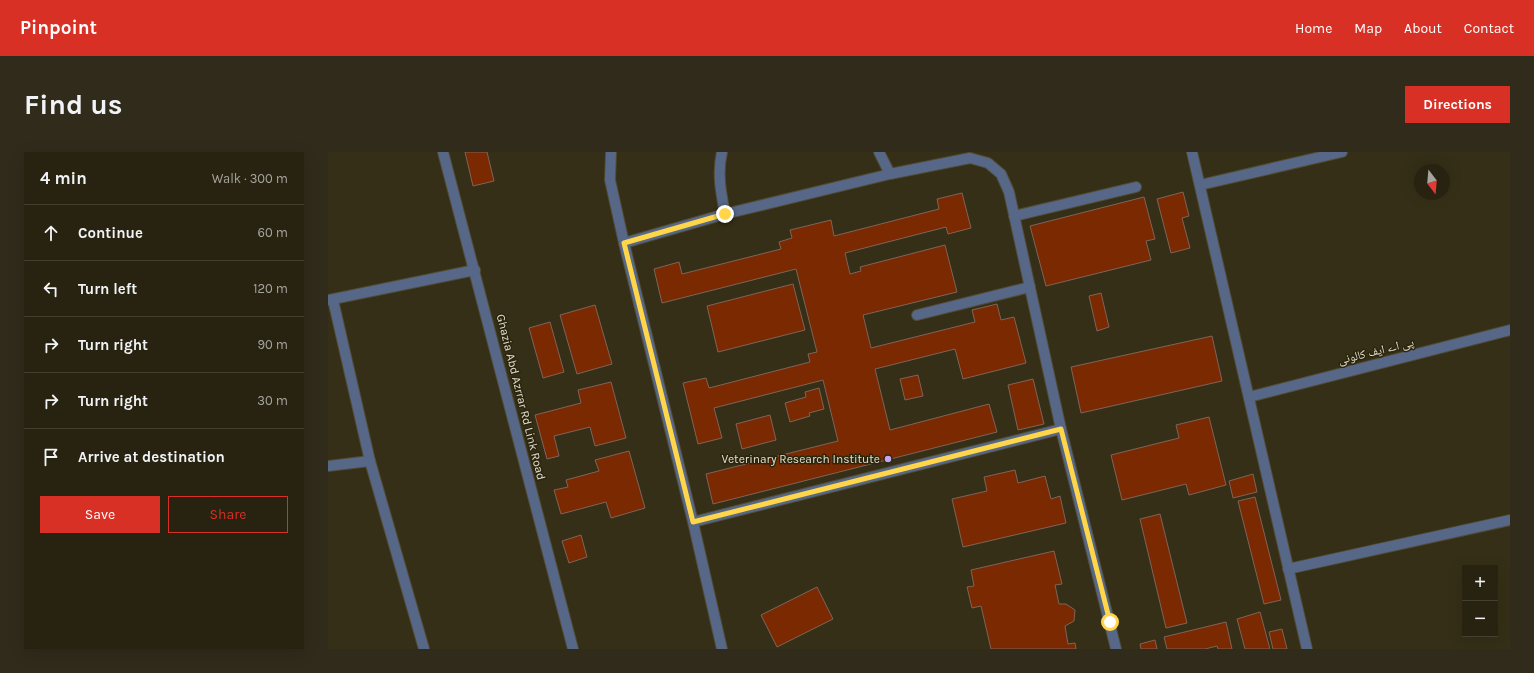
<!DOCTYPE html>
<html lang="en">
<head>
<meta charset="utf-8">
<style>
	body { margin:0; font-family:Karla,"Noto Naskh Arabic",sans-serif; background:#302b1a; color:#f1f3f6 }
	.controls { position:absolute; right:12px; bottom:12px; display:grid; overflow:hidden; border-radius:0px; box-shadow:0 4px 16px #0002 }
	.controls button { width:36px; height:36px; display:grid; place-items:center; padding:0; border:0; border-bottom:1px solid #444031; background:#282311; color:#f1f3f6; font:20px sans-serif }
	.compass { position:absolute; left:1086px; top:12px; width:36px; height:36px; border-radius:50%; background:#282311; box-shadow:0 4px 16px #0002; rotate:164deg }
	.stop { position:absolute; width:12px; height:12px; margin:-9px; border:3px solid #ffd54a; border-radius:50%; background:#fff }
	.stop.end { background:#ffd54a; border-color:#fff; box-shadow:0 1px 4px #0008 }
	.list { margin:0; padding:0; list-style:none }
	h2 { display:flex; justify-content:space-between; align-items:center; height:52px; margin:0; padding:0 16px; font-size:17px }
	h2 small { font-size:13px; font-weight:400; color:#a5a49f }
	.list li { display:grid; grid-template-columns:26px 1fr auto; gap:12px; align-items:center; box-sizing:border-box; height:56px; padding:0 16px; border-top:1px solid #444031 }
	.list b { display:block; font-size:15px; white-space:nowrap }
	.list em { font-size:13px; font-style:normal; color:#a5a49f }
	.actions { display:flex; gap:8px; padding:12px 16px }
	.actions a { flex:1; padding:9px 0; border:1px solid #d93025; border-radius:0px; text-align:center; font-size:14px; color:#d93025 }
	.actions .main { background:#d93025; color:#fff }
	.icon { flex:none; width:22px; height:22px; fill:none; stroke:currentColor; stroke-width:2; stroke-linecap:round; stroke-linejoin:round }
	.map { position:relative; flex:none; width:1182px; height:497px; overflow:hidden; border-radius:0px }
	header { display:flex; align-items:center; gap:24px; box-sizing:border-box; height:56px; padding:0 20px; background:#d93025; color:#fff }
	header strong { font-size:19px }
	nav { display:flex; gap:22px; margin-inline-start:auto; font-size:14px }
	.intro { display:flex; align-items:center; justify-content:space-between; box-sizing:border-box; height:96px; padding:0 24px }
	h1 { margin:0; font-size:28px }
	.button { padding:10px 18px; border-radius:0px; background:#d93025; color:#fff; font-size:14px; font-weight:700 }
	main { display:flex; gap:24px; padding:0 24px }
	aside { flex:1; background:#282311; border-radius:0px; box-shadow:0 4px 16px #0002 }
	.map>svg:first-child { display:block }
	.building { fill:#7a2901; stroke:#7f645a }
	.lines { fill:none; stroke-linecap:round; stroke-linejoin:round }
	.minor-casing { stroke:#514b35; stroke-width:12 }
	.minor { stroke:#566787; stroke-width:10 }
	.route { stroke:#ffd54a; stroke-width:5 }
	.poi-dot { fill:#c2a8f2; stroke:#2b250d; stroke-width:1.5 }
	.labels { text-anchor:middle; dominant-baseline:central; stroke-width:3; stroke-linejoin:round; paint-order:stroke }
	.street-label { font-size:12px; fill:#e2ded0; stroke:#2b250d }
	.poi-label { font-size:12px; fill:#e2ded0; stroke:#2b250d; text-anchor:end }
</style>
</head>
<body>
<header>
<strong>Pinpoint</strong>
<nav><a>Home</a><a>Map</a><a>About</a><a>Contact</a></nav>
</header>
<div class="intro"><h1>Find us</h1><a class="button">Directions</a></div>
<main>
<aside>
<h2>4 min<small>Walk · 300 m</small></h2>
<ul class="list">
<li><svg class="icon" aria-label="ahead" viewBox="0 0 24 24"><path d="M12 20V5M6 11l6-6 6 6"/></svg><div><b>Continue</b></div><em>60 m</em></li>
<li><svg class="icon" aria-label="left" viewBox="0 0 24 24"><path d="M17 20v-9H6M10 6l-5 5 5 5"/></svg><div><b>Turn left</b></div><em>120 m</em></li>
<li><svg class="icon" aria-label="right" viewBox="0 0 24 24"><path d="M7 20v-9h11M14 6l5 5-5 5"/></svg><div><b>Turn right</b></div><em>90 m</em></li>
<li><svg class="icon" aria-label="right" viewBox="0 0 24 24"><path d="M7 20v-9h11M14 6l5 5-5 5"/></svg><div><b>Turn right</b></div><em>30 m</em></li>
<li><svg class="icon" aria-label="arrive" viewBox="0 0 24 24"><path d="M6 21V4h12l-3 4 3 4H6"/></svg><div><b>Arrive at destination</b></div></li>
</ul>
<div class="actions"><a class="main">Save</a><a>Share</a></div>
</aside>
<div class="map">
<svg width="1182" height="497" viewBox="0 0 1182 497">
	<rect width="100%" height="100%" fill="#352f17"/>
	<g class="building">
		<path d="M 137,0 L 159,0 L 166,29 L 145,34 Z"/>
		<path d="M 855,40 L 861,64 L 854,66 L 862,96 L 843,101 L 829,47 Z"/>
		<path d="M 634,41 L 643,76 L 620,82 L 618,75 L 517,101 L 522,122 L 533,119 L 532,115 L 617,93 L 629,140 L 535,163 L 543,196 L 647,170 L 644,158 L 669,152 L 673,168 L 686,165 L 698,211 L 635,227 L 627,197 L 547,217 L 562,278 L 661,252 L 669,280 L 385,352 L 378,322 L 510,289 L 495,228 L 386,256 L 394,286 L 370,292 L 355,231 L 378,226 L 381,236 L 482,210 L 480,202 L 489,200 L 468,117 L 334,151 L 326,117 L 351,110 L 354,122 L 453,97 L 451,90 L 464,86 L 462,78 L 503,68 L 506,84 L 611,57 L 609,47 Z"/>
		<path d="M 816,45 L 827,87 L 818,89 L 823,108 L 718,134 L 702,74 Z"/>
		<path d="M 465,132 L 477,178 L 390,200 L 379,154 Z"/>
		<path d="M 773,141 L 781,175 L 769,179 L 761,144 Z"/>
		<path d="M 267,153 L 284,212 L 249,222 L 232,163 Z"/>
		<path d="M 222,170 L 236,220 L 215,226 L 201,176 Z"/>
		<path d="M 884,184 L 894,229 L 753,261 L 743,215 Z"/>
		<path d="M 590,223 L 595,244 L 577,248 L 572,227 Z"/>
		<path d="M 705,227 L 716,272 L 690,278 L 680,233 Z"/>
		<path d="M 283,230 L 298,286 L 267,294 L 262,275 L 226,284 L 231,304 L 219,307 L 207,263 L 253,251 L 250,238 Z"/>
		<path d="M 491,236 L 496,257 L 481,261 L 482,264 L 462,270 L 457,251 L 478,245 L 477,240 Z"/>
		<path d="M 442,263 L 448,288 L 414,297 L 408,272 Z"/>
		<path d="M 881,265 L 898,333 L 861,343 L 858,332 L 794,348 L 783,303 L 851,286 L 848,273 Z"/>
		<path d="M 301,299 L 317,356 L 283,366 L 278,350 L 233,362 L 226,338 L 240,335 L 238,328 L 271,319 L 267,308 Z"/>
		<path d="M 687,318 L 690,331 L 717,324 L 723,347 L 732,344 L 738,371 L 635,395 L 624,347 L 659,339 L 656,325 Z"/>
		<path d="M 925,322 L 929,340 L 905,346 L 901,329 Z"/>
		<path d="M 927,345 L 953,448 L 936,452 L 910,349 Z"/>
		<path d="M 832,362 L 859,471 L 838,476 L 812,367 Z"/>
		<path d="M 253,383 L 259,405 L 241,411 L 234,389 Z"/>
		<path d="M 726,399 L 734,432 L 727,433 L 731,452 L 738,452 L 747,458 L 746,469 L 737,474 L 740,492 L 747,491 L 748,497 L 663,497 L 653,454 L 644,456 L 639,435 L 646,434 L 643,418 Z"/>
		<path d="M 489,435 L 505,467 L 449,495 L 433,463 Z"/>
		<path d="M 932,460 L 942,497 L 917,497 L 909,467 Z"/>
		<path d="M 898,470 L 904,497 L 890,497 L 889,494 L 877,497 L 839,497 L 836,485 Z"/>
		<path d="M 954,477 L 959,497 L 945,497 L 941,480 Z"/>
		<path d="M 827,488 L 829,497 L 813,497 L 812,492 Z"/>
	</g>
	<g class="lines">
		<defs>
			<g id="minor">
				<path d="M 115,0 L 245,497"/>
				<path d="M 283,0 L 282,28 L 296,91"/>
				<path d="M 394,0 C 389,21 393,41 397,62"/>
				<path d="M 551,0 L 562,22"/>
				<path d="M 864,0 L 979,497"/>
				<path d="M 872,33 L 1014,0"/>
				<path d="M 686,64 L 808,35"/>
				<path d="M 0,148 L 147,118"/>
				<path d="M 5,148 L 42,309 L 96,497"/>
				<path d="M 589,163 L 702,135"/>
				<path d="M 921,245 L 1182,178"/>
				<path d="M 0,314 L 42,309"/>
				<path d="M 365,370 L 733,277"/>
				<path d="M 960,417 L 1182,368"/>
				<path d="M 394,497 L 365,370 L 296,91 L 397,62 L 562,22 L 642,6 L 660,11 L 673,22 L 681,40 L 733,277 L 788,497"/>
			</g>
		</defs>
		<use href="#minor" class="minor-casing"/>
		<use href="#minor" class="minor"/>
	</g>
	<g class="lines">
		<path class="route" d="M 397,62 L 296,91 L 365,370 L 733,277 L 782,470"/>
	</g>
	<circle class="poi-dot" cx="560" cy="307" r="4"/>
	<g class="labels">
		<g class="street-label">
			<text transform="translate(1048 199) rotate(-14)">پی اے ایف کالونی</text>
			<text transform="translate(193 245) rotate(76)">Ghazia Abd Azrrar Rd Link Road</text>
		</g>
		<g class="poi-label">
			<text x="552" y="307">Veterinary Research Institute</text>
		</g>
	</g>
</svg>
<div class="controls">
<button>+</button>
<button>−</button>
</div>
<svg class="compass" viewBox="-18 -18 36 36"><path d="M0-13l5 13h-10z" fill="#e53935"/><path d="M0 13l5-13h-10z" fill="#a5a49f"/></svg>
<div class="stop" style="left:782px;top:470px"></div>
<div class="stop end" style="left:397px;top:62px"></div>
</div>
</main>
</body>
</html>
